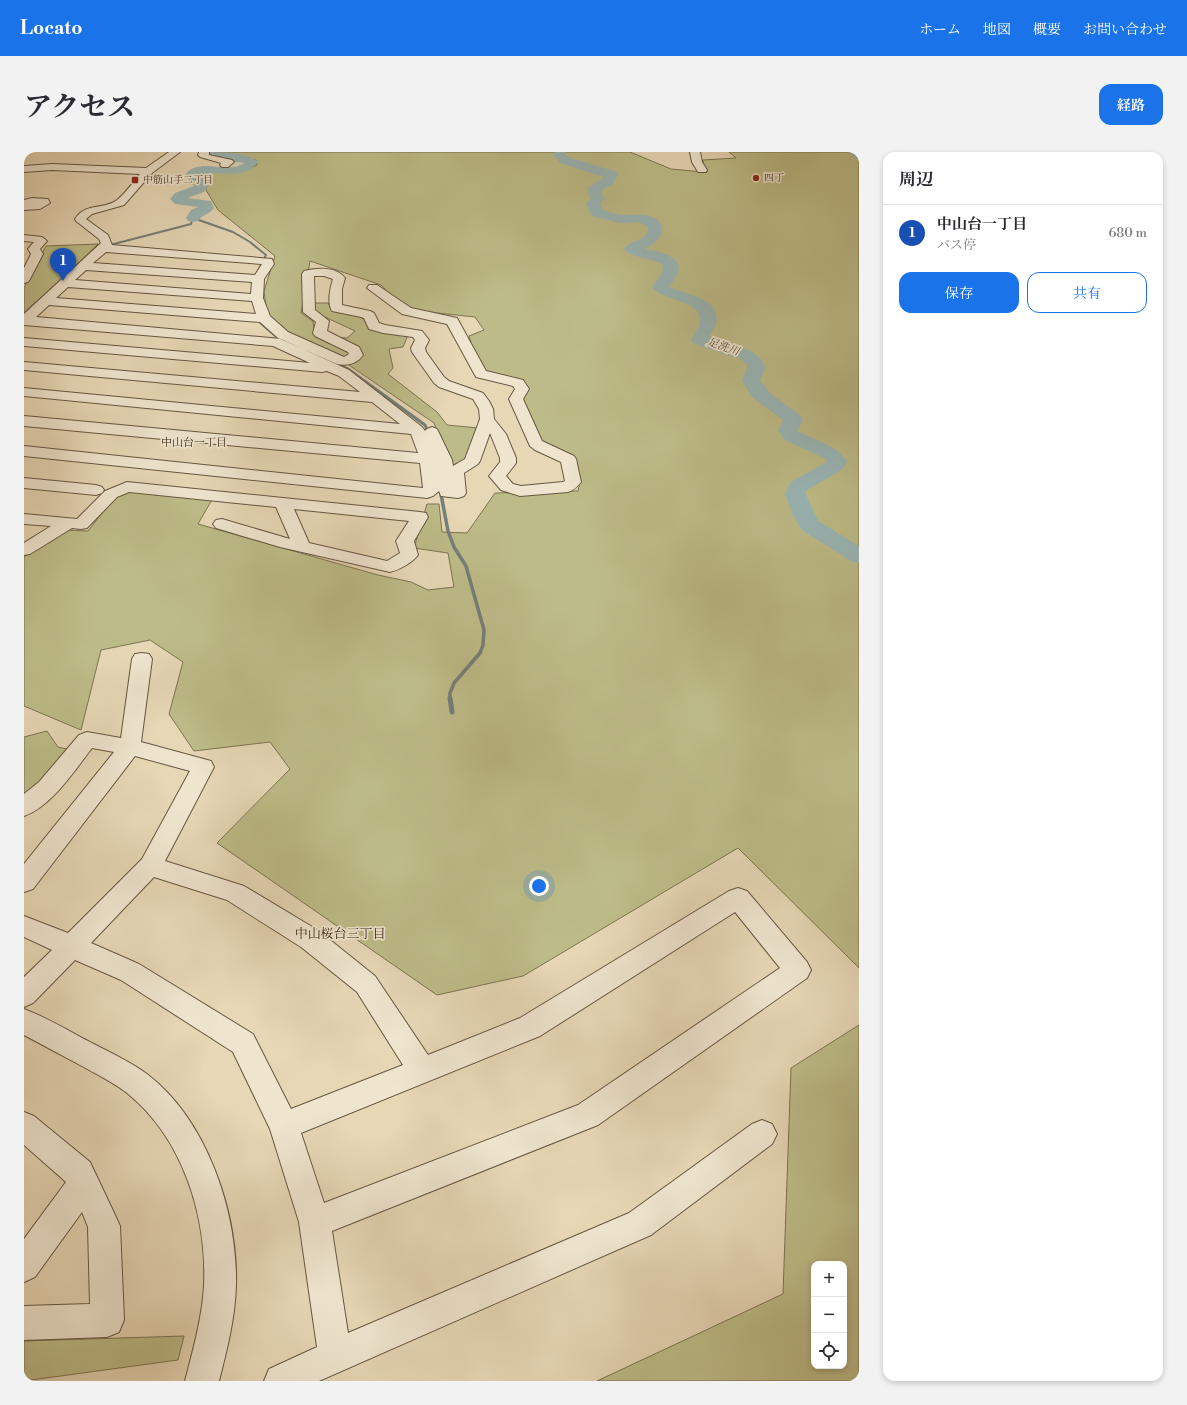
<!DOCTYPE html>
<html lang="ja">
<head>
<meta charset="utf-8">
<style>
	body { margin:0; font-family:"Libre Bodoni","Noto Serif JP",serif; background:#f2f2f3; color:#2b2b33 }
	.controls { position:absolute; right:12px; bottom:12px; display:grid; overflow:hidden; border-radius:8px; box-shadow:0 2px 6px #0003 }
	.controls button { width:36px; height:36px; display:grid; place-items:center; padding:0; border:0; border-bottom:1px solid #e1e1e2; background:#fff; color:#2b2b33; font:20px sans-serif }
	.you { position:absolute; left:515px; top:734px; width:14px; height:14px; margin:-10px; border:3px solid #fff; border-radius:50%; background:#1a73e8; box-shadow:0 0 0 6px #1a73e833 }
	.badge { display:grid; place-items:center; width:26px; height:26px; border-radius:50%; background:#1a73e8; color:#fff; font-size:13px; font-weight:700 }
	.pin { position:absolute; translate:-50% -33px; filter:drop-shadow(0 1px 2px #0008) }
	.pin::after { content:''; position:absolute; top:21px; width:14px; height:12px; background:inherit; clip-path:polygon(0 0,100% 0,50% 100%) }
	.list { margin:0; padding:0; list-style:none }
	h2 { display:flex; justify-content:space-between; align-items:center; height:52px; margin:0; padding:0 16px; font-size:17px }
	h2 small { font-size:13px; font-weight:400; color:#7c7c81 }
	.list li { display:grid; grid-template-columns:26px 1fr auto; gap:12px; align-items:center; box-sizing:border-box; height:56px; padding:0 16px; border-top:1px solid #e1e1e2 }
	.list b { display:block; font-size:15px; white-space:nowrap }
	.list p { margin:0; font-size:13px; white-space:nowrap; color:#7c7c81 }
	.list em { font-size:13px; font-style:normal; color:#7c7c81 }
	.actions { display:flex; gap:8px; padding:12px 16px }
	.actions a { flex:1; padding:9px 0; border:1px solid #1a73e8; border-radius:12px; text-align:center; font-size:14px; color:#1a73e8 }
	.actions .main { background:#1a73e8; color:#fff }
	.icon { flex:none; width:22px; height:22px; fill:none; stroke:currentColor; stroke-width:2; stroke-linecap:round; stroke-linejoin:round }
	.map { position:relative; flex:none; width:835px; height:1229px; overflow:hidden; border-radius:12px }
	header { display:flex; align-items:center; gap:24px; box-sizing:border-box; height:56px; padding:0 20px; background:#1a73e8; color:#fff }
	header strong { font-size:19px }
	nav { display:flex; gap:22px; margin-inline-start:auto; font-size:14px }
	.intro { display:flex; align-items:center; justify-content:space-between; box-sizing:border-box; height:96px; padding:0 24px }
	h1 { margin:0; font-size:28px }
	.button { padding:10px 18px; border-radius:12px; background:#1a73e8; color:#fff; font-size:14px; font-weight:700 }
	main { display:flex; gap:24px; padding:0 24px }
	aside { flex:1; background:#fff; border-radius:12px; box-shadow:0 2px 6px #0003 }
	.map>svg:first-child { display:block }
	.green { fill:#bdbc88; stroke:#7d7452; fill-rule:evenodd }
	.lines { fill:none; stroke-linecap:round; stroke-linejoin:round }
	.stream-far3 { stroke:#757f79; stroke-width:2 }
	.stream-far2 { stroke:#757f79; stroke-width:3 }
	.stream-far1 { stroke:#757f79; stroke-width:3.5 }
	.stream { stroke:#757f79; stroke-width:5 }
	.river { fill:#9ab7b7; fill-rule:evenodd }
	.minor-casing { stroke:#675742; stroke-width:2 }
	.minor { fill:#efe5cf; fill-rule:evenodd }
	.poi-dot { fill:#8f2418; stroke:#efe5cf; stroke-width:1.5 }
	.labels { text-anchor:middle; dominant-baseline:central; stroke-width:3.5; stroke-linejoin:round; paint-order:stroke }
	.far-poi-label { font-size:10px; fill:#3d2c1c; stroke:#efe5cf; text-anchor:start }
	.far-water-label { font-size:11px; font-style:italic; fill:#544f43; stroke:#efe5cf }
	.far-neighbourhood-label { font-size:11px; fill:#3d2c1c; stroke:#efe5cf }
	.neighbourhood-label { font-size:13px; fill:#3d2c1c; stroke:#efe5cf }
</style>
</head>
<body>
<header>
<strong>Locato</strong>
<nav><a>ホーム</a><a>地図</a><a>概要</a><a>お問い合わせ</a></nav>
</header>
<div class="intro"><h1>アクセス</h1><a class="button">経路</a></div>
<main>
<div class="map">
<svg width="835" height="1229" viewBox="0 0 835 1229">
	<rect width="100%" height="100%" fill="#e6d7b5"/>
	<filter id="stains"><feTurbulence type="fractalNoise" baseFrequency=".005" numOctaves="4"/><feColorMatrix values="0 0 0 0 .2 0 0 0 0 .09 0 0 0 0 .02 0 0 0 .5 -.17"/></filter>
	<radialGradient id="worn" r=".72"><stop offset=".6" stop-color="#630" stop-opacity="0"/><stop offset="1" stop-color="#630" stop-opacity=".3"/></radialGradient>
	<g class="green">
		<path d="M 190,0 L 606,0 L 647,17 L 680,20 L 679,8 L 712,6 L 705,0 L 831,0 L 835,3 L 835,816 L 714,696 L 499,824 L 413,843 L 193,691 L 266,617 L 246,590 L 170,599 L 145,562 L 159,510 L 126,488 L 77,498 L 57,578 L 0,554 L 0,405 L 41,378 L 64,379 L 88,348 L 93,344 L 106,339 L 189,346 L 174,372 L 354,423 L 387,430 L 404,438 L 430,435 L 424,401 L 390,396 L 403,352 L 415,352 L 418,380 L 443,381 L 471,341 L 554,339 L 556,330 L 551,307 L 517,291 L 498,247 L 502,236 L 501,231 L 495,228 L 462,221 L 449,197 L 445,184 L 460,178 L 451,165 L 385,158 L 360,142 L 361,137 L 357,133 L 286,109 L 277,161 L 289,169 L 291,184 L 323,186 L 331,179 L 290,160 L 290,151 L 304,151 L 305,153 L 311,158 L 337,164 L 345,174 L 384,183 L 379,195 L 365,197 L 369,216 L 364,222 L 413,260 L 423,273 L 454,276 L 444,307 L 426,314 L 410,271 L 310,203 L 260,179 L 243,162 L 240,139 L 251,104 L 194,58 L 182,38 L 182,29 L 173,24 L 172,22 C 192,15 210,24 233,13 L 232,8 C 223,6 195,6 190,0 Z"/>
		<path d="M 74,92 L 65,101 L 0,161 L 0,136 L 22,94 Z"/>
		<path d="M 23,579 L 34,595 L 47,598 L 13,633 L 0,644 L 0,585 Z"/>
		<path d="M 835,873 L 835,1229 L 573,1229 L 759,1142 L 767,916 ZM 790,1112 L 820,1112 L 820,1214 L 790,1214 Z"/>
		<path d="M 160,1184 L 154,1208 L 0,1229 L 0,1189 Z"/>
	</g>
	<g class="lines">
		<path class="stream-far3" d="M 82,94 L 167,72 L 169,66 L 209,80 L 226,90 L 242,103 L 229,129"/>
		<g class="stream-far2">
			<path d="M 0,162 L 12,151"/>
			<path d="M 234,165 L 237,171 L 251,183"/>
			<path d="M 291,203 L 324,217 L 401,273 L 405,282"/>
		</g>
		<path class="stream-far1" d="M 416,337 L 424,379 L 430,395 L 442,414 L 460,478 L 459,493 L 456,501 L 430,531 L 426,541 L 426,547"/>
		<path class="stream" d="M 426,546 L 428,560"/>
		<g class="river">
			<path d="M 180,0 C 192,0 226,0 234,10 C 220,30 195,16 176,24 L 180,26 L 184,34 L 180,40 L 163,46 L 187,49 L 190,56 C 186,62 179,62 174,69 L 169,70 L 164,69 L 162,66 L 167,58 L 174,55 L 151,52 L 146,47 L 151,41 L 170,34 L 161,23 C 174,4 204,23 220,11 L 182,6 Z"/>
			<path d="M 531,0 L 543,0 L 541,2 L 544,5 L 593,20 L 594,23 L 588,33 L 577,38 L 580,47 L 576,52 L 579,58 C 584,60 591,62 597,63 C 608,63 638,59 638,78 C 638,88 627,93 620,97 C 631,99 660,103 654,121 C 652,126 648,130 645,134 C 659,144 697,144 692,171 C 691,176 687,181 685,185 C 702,191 737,196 741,216 L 736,229 L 747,242 L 776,263 L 779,267 L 774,279 L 775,280 C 792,288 812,293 823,309 L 819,317 L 783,338 L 781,341 L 794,369 L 835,394 L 835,411 L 827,409 L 778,378 L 768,362 L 761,341 L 767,330 L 803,310 L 800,306 L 761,288 L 754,279 L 759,268 L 728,245 L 718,229 L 723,216 L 723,212 L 716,207 L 670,192 L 667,188 C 669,182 675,177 676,171 C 679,147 639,150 628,135 L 638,121 L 639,113 C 628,106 606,106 600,97 C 607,87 624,90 624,75 L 615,70 L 595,71 L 568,64 L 562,52 L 566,47 L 563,37 L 580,25 L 536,11 L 529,3 Z"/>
			<path d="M 825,0 L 835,0 L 835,7 L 831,6 Z"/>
		</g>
		<defs>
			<g id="minor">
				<path d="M 145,0 L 156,0 L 128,21 L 100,53 L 68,62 L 62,67 L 84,83 L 88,93 L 248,107 L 250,112 L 240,127 L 239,146 L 246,164 L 264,180 L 320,205 L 325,202 L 324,200 L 291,184 L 289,181 L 292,170 L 279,160 L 278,122 L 280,119 C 292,116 312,114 321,126 L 318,137 L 318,153 L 346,159 L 350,161 L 355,171 L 361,173 L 398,179 L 405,188 L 401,196 L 402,200 L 420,225 L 425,229 L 459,241 L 465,249 L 469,257 L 470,267 L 482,282 L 492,306 L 492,311 L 482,324 L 489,332 L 497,334 L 539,330 L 541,329 L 537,310 L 511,298 L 506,294 L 485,247 L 491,237 L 489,234 L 452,225 L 423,172 L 378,162 L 343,136 L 345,133 L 353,133 L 387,156 L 433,166 L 462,219 L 499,228 L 505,237 L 499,247 L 518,289 L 550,304 L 552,307 L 557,330 C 553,335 550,338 544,340 L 496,344 L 477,338 L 465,324 L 476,310 L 476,306 L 466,281 L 456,309 L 454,312 L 440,321 L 442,341 L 440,344 L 434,346 L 417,344 L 415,339 L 409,344 L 403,346 L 0,304 L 0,294 L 399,336 L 396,311 L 0,274 L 0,264 L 394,301 L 387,282 L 0,244 L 0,236 L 376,272 L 348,250 L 0,218 L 0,210 L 336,240 L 315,224 L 303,219 L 298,220 L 0,194 L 0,186 L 286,211 L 249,194 L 0,173 L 0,162 L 77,91 L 75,87 L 52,69 L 51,67 C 62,50 80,58 93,48 C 102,41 109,30 116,22 L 28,18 L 0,20 L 0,14 L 28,12 L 122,16 ZM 82,100 L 238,112 L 231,123 L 69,111 ZM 62,118 L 228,130 L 227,142 L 51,128 ZM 290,124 L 300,124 L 309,127 C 306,136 303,151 308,159 L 337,165 L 340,166 L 345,177 L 359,181 L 389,185 L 391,188 L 387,196 L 388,200 L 410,231 L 415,235 L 449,247 L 455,257 L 456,267 L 441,307 L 429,314 L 428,308 L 413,277 L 408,275 L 403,277 L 401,279 L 398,275 L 325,218 L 257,187 L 12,165 L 25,153 L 236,170 L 254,186 L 313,212 C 323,214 333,212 339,203 L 335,195 L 303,179 L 305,169 L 291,158 ZM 44,135 L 228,149 L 232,162 L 32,146 Z"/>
				<path d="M 175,0 L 185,0 L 185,3 L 208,8 L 210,10 L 204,15 L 198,15 L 196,13 L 197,11 L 176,5 L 174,3 Z"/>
				<path d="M 666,0 L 676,0 L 678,10 L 683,18 L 682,20 L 674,20 L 668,10 Z"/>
				<path d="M 8,46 L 24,47 L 26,51 L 16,57 L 0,58 L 0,48 Z"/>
				<path d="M 0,83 L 18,85 L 23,89 L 16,97 L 19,102 L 6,127 L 4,130 L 0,131 L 0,116 L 7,102 L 4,97 L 10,90 L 0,89 Z"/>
				<path d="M 0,326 L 72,333 L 78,335 L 80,338 L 78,341 L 72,343 L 0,336 Z"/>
				<path d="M 103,330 L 396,360 L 402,361 L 404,365 L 390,389 L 394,403 C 388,411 375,418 366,420 L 256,395 L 192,376 L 189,372 L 192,368 L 198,367 L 266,387 L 252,355 L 105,340 L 93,345 L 63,376 L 57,377 L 48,376 L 6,402 L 0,403 L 0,391 L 27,374 L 0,372 L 0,362 L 53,367 L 81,339 ZM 270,357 L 385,369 L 372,389 L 376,401 L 363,409 L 285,391 Z"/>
				<path d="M 118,501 L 125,502 L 128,507 L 117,590 L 187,609 L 190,615 L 141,709 L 220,734 L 295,779 L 351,824 L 404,903 L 496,866 L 705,739 L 714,736 L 723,739 L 783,810 L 787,818 L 783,826 L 574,973 L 308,1079 L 324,1181 L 605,1061 L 728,972 L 738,968 L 748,972 L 753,982 L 748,992 L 627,1083 L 295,1229 L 240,1229 L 245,1217 L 293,1195 L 275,1070 L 246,977 L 209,900 L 97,828 L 51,808 L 9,851 L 0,855 L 0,825 L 28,798 L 0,785 L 0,764 L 44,781 L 118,707 L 166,619 L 111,604 L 9,737 L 0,740 L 0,712 L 90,600 L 68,596 C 51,618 27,655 0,664 L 0,642 L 15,630 L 55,583 L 63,580 L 97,586 L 108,507 L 111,502 ZM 130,725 L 203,748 L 277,795 L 333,840 L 379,913 L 267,957 L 229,882 L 115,812 L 67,791 ZM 711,760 L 756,816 L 554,953 L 300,1051 L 277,981 L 516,884 Z"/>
				<path d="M 0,857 C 21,865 40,876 60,887 C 81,898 104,908 123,922 C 183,968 214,1060 212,1134 C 211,1166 203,1198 195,1229 L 161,1229 C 169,1198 178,1166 180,1134 C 183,1064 159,986 103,941 C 89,930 72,922 56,913 C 37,903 19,893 0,883 Z"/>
				<path d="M 0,960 L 10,964 L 66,1010 L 91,1063 L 96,1074 L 100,1168 L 95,1180 L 83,1185 L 0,1188 L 0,1154 L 66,1152 L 64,1075 L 58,1060 L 11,1125 L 0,1130 L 0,1087 L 42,1030 L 0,993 Z"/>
			</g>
		</defs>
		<use href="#minor" class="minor-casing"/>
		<use href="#minor" class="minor"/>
	</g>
	<g class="poi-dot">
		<circle cx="732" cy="26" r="4"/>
		<rect x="107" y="24" width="8" height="8" rx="2"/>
	</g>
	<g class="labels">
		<g class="far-poi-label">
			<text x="740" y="26">四丁</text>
			<text x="119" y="28">中筋山手二丁目</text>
		</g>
		<g class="far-water-label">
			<text transform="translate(699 195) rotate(19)">足洗川</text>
		</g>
		<g class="far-neighbourhood-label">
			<text x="170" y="291">中山台一丁目</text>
		</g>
		<g class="neighbourhood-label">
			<text x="316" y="782">中山桜台三丁目</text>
		</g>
	</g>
	<rect width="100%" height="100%" filter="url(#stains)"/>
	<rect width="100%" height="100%" fill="url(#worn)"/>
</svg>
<div class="controls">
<button>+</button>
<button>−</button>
<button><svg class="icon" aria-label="locate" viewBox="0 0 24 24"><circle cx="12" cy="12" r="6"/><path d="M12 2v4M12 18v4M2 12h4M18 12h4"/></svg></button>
</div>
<div class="you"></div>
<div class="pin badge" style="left:39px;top:129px;background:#1a4fb4">1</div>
</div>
<aside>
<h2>周辺<small></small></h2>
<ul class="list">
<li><span class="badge" style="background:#1a4fb4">1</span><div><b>中山台一丁目</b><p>バス停</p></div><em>680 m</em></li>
</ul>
<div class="actions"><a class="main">保存</a><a>共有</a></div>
</aside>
</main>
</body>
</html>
